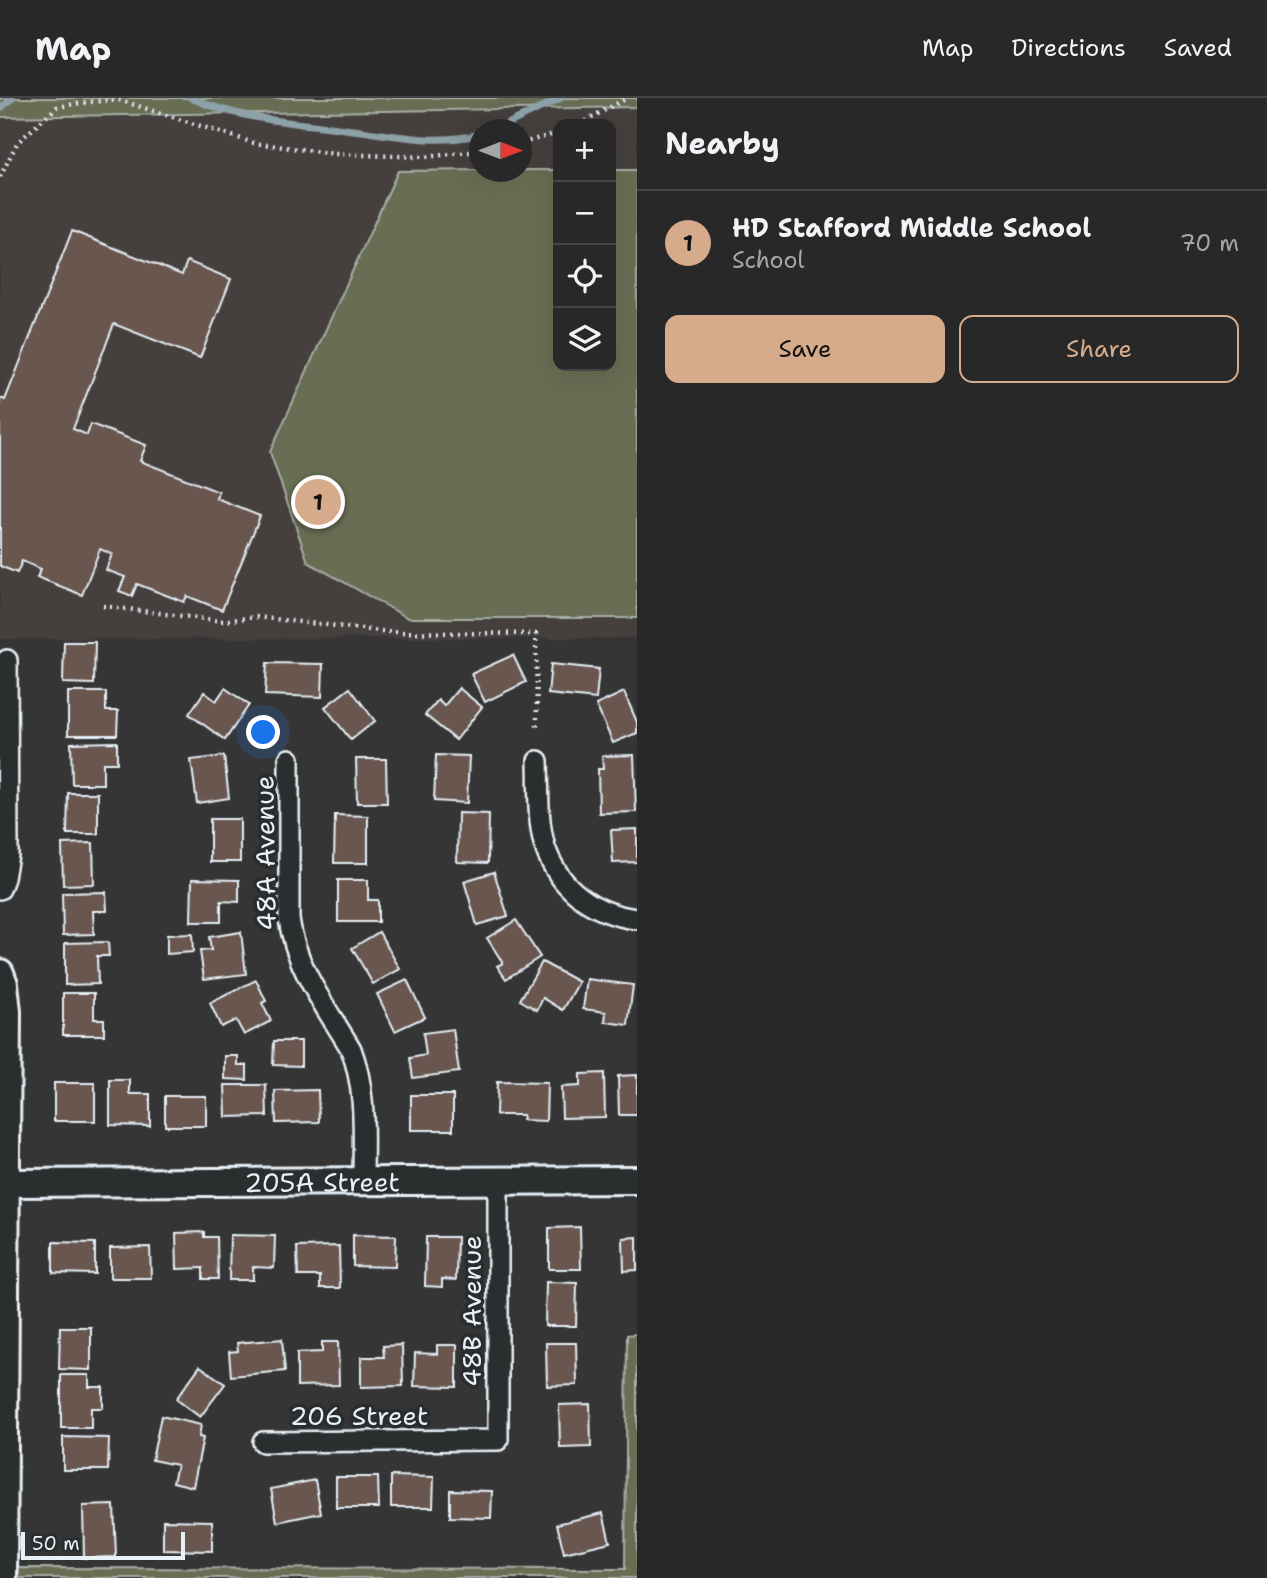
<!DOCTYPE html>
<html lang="en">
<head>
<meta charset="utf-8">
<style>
	body { margin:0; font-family:"Shantell Sans",sans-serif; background:#343434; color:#f1f3f6 }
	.controls { position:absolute; right:21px; top:21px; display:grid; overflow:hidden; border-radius:14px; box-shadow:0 7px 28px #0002 }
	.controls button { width:63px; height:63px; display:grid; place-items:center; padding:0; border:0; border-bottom:2px solid #444445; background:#282828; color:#f1f3f6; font:35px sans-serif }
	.compass { position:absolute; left:469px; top:21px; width:63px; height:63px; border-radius:50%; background:#282828; box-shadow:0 7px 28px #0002; rotate:90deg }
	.scale { position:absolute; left:21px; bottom:18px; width:164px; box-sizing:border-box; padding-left:7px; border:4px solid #e8f1f8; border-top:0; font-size:19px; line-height:24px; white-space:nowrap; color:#e8f1f8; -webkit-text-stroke:5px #2a2d2e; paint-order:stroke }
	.you { position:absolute; left:264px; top:635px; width:24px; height:24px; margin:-18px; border:5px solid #fff; border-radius:50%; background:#1a73e8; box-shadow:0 0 0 10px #1a73e833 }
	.badge { display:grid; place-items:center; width:46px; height:46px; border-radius:50%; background:#d6ab8b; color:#111; font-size:23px; font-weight:700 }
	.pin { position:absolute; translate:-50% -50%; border:4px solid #fff; box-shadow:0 2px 7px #0006 }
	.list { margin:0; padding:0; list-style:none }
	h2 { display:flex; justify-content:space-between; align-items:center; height:91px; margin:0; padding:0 28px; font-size:30px }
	h2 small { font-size:23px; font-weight:400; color:#a5a6a8 }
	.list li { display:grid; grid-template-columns:46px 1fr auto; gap:21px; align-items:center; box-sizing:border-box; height:105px; padding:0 28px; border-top:2px solid #444445 }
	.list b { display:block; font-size:26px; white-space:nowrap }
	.list p { margin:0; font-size:23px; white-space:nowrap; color:#a5a6a8 }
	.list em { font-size:23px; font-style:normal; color:#a5a6a8 }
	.actions { display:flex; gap:14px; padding:21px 28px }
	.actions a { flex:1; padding:16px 0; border:2px solid #d6ab8b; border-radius:14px; text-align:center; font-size:24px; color:#d6ab8b }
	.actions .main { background:#d6ab8b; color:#111 }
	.icon { flex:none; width:38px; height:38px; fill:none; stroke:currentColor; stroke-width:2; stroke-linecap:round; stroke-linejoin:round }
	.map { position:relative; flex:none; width:637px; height:1480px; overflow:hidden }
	header { display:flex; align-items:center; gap:42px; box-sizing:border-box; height:98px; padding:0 35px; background:#282828; border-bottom:2px solid #444445 }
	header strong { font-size:33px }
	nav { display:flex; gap:38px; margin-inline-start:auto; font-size:24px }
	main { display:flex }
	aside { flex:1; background:#282828 }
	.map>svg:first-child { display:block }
	.built { fill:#453f3d; fill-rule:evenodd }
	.green { fill:#676d53; stroke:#a8afa6; stroke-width:2 }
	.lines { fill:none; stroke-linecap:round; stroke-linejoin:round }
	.stream { stroke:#8ca1a8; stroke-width:7 }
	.building { fill:#675750; stroke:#e8f1f8; stroke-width:2 }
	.street-casing { stroke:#e8f1f8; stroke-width:24 }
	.secondary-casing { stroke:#e8f1f8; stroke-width:32 }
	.path { stroke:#e8f1f8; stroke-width:4.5; stroke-dasharray:2 5; stroke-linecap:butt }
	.street { stroke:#2a2d2e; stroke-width:19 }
	.secondary { stroke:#2a2d2e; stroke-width:26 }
	.labels { text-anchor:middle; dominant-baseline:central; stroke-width:7; stroke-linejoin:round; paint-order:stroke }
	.street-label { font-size:26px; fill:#e8f1f8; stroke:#2a2d2e }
</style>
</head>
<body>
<header>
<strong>Map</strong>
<nav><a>Map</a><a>Directions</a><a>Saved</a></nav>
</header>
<main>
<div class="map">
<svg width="637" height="1480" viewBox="0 0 637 1480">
	<rect width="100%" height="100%" fill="#363535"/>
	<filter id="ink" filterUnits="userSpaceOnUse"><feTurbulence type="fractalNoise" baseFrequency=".0143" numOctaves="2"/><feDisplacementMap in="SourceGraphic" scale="14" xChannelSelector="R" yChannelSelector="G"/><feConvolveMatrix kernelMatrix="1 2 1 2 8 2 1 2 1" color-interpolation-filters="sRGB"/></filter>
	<g filter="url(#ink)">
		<path class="built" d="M 637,9 L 637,540 L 0,541 L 0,19 ZM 558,26 L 611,26 L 611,268 L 558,268 ZM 480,32 L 522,32 L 522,74 L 480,74 Z"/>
		<g class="green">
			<path d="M 0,0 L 637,0 L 637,9 L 0,19 Z"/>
			<path d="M 479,72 L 558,72 L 558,268 L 611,268 L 611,72 L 637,72 L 637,520 L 408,520 L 308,464 L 270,354 L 398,73 Z"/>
			<path d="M 637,1236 L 637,1480 L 19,1480 L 19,1470 L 625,1471 L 627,1237 Z"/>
		</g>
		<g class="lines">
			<g class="stream">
				<path d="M 191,0 C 240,22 292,24 345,31 C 389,36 436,48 480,36"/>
				<path d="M 0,11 L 12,0"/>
				<path d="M 495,32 L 561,0"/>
			</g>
		</g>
		<g class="building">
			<path d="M 72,133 L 182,177 L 187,163 L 231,181 L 200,260 L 114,226 L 73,331 L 87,337 L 91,326 L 146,347 L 140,363 L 219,394 L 217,401 L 260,418 L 222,512 L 187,498 L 184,504 L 137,486 L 132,498 L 119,493 L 125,479 L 106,472 L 112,456 L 100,451 L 82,497 L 37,479 L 41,471 L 22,463 L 17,475 L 0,468 L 0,300 L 5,302 Z"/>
			<path d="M 64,544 L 95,544 L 94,586 L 63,585 Z"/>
			<path d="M 513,557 L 526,584 L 485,604 L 471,576 Z"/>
			<path d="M 267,565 L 323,566 L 322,599 L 265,597 Z"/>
			<path d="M 551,566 L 599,571 L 596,601 L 548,596 Z"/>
			<path d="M 225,590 L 249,607 L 225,642 L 189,616 L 204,594 L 216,603 Z"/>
			<path d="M 350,590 L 375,623 L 351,642 L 325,609 Z"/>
			<path d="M 459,590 L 482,609 L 456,642 L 425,617 L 438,602 L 444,608 Z"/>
			<path d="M 68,594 L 106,594 L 106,613 L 118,613 L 117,637 L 68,637 Z"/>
			<path d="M 624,594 L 637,624 L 637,635 L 613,645 L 596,607 Z"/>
			<path d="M 117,644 L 117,665 L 103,665 L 103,686 L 72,686 L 71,645 Z"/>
			<path d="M 436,657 L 469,658 L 467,705 L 434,703 Z"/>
			<path d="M 634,657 L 636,714 L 599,715 L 598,671 L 603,671 L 602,658 Z"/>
			<path d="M 224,658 L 229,700 L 197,705 L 191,662 Z"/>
			<path d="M 356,661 L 386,661 L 387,705 L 357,705 Z"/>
			<path d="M 68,695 L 98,695 L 98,736 L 67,736 Z"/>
			<path d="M 458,715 L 489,716 L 488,765 L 457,764 Z"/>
			<path d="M 335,717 L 368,718 L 368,765 L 334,765 Z"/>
			<rect x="210" y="721" width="30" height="43"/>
			<path d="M 637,731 L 637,764 L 613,765 L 611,732 Z"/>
			<path d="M 93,745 L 94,786 L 63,787 L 62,746 Z"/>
			<path d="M 494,774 L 508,818 L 477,827 L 464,783 Z"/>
			<path d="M 192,781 L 239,782 L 239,804 L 221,803 L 221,824 L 191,824 Z"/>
			<path d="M 338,782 L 368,782 L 368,802 L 378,802 L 378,824 L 338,824 Z"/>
			<path d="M 106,794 L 107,813 L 93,813 L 94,836 L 63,837 L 62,795 Z"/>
			<path d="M 516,822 L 540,859 L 506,881 L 497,868 L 503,865 L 487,840 Z"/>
			<path d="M 241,834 L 246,876 L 204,881 L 200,853 L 211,852 L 209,839 Z"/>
			<path d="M 379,834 L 400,871 L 373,886 L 352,850 Z"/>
			<path d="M 192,836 L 193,854 L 167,856 L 167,837 Z"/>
			<path d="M 108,844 L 109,858 L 97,858 L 98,886 L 65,887 L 65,845 Z"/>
			<path d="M 542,864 L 579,884 L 563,912 L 543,900 L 537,912 L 520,902 Z"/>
			<path d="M 587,881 L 633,887 L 628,927 L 605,924 L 606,914 L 583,911 Z"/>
			<path d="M 256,882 L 266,903 L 262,905 L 271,923 L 244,937 L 236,922 L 221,929 L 210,905 Z"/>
			<path d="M 407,882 L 425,919 L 395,933 L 377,896 Z"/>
			<path d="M 63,895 L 94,895 L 94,921 L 104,921 L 104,937 L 63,937 Z"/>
			<path d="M 453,931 L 459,974 L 413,980 L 410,960 L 426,957 L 423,935 Z"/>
			<path d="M 274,943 L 301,943 L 301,968 L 273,967 Z"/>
			<path d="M 225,958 L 238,958 L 238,967 L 247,967 L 247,982 L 225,981 Z"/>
			<path d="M 604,975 L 605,1019 L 562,1020 L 561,989 L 580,988 L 580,976 Z"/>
			<path d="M 637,977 L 637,1017 L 619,1017 L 618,978 Z"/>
			<path d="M 110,982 L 130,982 L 130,996 L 150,996 L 150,1028 L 110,1027 Z"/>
			<path d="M 497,984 L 547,985 L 546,1023 L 522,1022 L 523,1017 L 496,1017 Z"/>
			<rect x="54" y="985" width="41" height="38"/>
			<path d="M 225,987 L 266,987 L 267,1018 L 226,1019 Z"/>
			<path d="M 318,992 L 319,1024 L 276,1025 L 275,993 Z"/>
			<rect x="411" y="997" width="42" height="35"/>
			<rect x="165" y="998" width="41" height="30"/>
			<path d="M 580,1129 L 581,1171 L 549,1171 L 549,1130 Z"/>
			<path d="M 204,1134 L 204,1139 L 217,1139 L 218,1181 L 203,1181 L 203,1170 L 177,1171 L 176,1135 Z"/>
			<path d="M 230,1137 L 275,1138 L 274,1170 L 253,1169 L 253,1182 L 229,1182 Z"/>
			<path d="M 353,1137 L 396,1138 L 395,1169 L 353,1168 Z"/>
			<path d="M 426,1139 L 457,1139 L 456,1182 L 442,1181 L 442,1189 L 425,1188 Z"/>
			<path d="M 637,1139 L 637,1172 L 624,1173 L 623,1140 Z"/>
			<path d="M 53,1144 L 95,1145 L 95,1176 L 53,1175 Z"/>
			<path d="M 339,1148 L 340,1190 L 320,1190 L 320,1178 L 298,1178 L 297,1149 Z"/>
			<path d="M 150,1149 L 151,1180 L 110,1180 L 110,1150 Z"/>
			<path d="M 546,1184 L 577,1185 L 576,1228 L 545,1228 Z"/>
			<path d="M 60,1229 L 91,1229 L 91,1272 L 59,1271 Z"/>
			<path d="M 282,1241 L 285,1273 L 231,1278 L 229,1254 L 238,1253 L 237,1245 Z"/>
			<path d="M 322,1244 L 338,1244 L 339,1287 L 297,1288 L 297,1255 L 322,1254 Z"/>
			<path d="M 546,1245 L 576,1245 L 577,1287 L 547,1288 Z"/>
			<path d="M 402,1247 L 403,1288 L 361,1289 L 361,1259 L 384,1259 L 383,1248 Z"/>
			<path d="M 437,1247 L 457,1247 L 457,1289 L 414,1288 L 415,1255 L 437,1256 Z"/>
			<path d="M 200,1268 L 225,1286 L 200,1319 L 176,1301 Z"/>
			<path d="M 61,1277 L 89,1277 L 89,1289 L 103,1289 L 103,1310 L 91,1310 L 91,1330 L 61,1330 Z"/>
			<path d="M 590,1306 L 591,1349 L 560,1350 L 559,1307 Z"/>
			<path d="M 161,1318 L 201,1327 L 199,1339 L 203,1340 L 193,1389 L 173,1384 L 177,1367 L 152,1362 Z"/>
			<path d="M 63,1339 L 109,1340 L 108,1372 L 63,1372 Z"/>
			<path d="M 391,1378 L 434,1379 L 433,1409 L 391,1409 Z"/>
			<path d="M 336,1379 L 378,1379 L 379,1410 L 336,1410 Z"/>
			<path d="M 315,1382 L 321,1415 L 277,1424 L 271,1391 Z"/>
			<path d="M 450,1392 L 492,1393 L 491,1420 L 450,1419 Z"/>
			<path d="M 114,1407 L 116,1459 L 84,1460 L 83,1408 Z"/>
			<path d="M 603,1415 L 610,1444 L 564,1455 L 557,1426 Z"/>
			<path d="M 163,1422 L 212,1423 L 212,1453 L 163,1452 Z"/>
		</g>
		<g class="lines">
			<defs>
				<g id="street">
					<path d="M 289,661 L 289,821 C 296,871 326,909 351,951 C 367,994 363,1038 363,1083"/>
					<path d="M 538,663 C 539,691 537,722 545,749 C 559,791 594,816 637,821"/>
					<path d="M 0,791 L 4,780 L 8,757 L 7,562"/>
					<path d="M 263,1344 L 498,1342 L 498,1084"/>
				</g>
				<g id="secondary">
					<path d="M 0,875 L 4,886 L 7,914 L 3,1480"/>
					<path id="s1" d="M 5,1085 L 637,1082"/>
				</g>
			</defs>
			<use href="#street" class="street-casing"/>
			<use href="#secondary" class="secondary-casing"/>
			<g class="path">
				<path d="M 579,26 L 627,0"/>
				<path d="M 522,45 L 558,35"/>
				<path d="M 0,79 L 17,45 L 57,9 L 87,4 L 119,2 L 254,45 L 335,56 L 425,59 L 480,53"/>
				<path d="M 103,508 L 221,523 L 256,519 L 389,534 L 536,536 L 537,633"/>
			</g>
			<use href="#street" class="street"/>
			<use href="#secondary" class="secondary"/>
		</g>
	</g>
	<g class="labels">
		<g class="street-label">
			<text transform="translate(265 755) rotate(-91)">48A Avenue</text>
			<text stroke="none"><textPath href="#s1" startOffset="317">205A Street</textPath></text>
			<text transform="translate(471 1213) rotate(-90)">48B Avenue</text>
			<text x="359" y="1317">206 Street</text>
		</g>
	</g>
</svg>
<div class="controls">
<button>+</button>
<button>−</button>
<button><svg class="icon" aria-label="locate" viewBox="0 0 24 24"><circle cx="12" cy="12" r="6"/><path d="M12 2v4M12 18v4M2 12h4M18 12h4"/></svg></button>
<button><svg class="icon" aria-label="layers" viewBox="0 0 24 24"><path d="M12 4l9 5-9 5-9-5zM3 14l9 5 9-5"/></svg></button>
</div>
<svg class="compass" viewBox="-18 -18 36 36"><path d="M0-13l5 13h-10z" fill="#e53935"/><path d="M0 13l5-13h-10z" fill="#a5a6a8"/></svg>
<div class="scale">50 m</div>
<div class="you"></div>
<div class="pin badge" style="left:318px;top:404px">1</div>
</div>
<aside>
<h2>Nearby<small></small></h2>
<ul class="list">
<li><span class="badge">1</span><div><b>HD Stafford Middle School</b><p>School</p></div><em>70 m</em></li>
</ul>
<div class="actions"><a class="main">Save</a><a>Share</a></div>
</aside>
</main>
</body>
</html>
